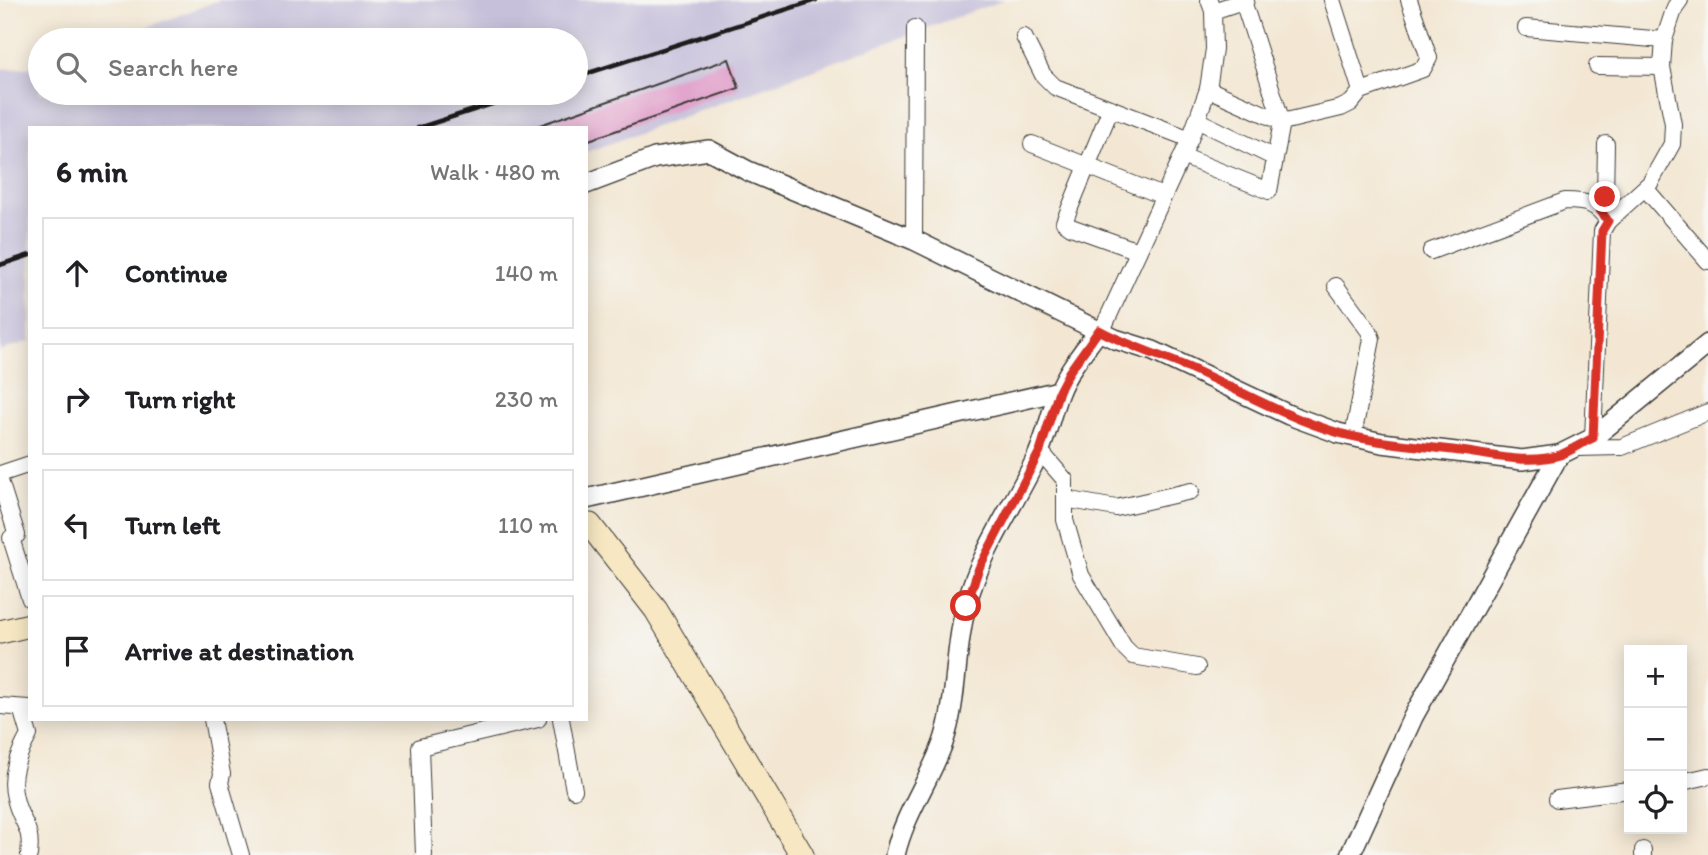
<!DOCTYPE html>
<html lang="en">
<head>
<meta charset="utf-8">
<style>
	body { margin:0; font-family:Itim,sans-serif; background:#f6f6f6; color:#202124 }
	.controls { position:absolute; right:21px; bottom:21px; display:grid; overflow:hidden; border-radius:0px; box-shadow:0 4px 18px #0003 }
	.controls button { width:63px; height:63px; display:grid; place-items:center; padding:0; border:0; border-bottom:2px solid #e0e0e0; background:#fff; color:#202124; font:35px sans-serif }
	.stop { position:absolute; width:21px; height:21px; margin:-16px; border:5px solid #d93025; border-radius:50%; background:#fff }
	.stop.end { background:#d93025; border-color:#fff; box-shadow:0 2px 7px #0008 }
	.list { margin:0; padding:0; list-style:none }
	h2 { display:flex; justify-content:space-between; align-items:center; height:91px; margin:0; padding:0 28px; font-size:30px }
	h2 small { font-size:23px; font-weight:400; color:#757577 }
	.list li { display:grid; grid-template-columns:46px 1fr auto; gap:21px; align-items:center; box-sizing:border-box; height:112px; margin:0 14px 14px; padding:0 14px; border:2px solid #e0e0e0; border-radius:0px }
	.list b { display:block; font-size:26px; white-space:nowrap }
	.list em { font-size:23px; font-style:normal; color:#757577 }
	.icon { flex:none; width:38px; height:38px; fill:none; stroke:currentColor; stroke-width:2; stroke-linecap:round; stroke-linejoin:round }
	.map { position:relative; flex:none; width:1708px; height:855px; overflow:hidden }
	.search { position:absolute; background:#fff; box-shadow:0 4px 18px #0003; left:28px; top:28px; width:560px; height:77px; display:flex; align-items:center; gap:18px; box-sizing:border-box; padding:0 24px; border-radius:38px; color:#757577; font-size:26px }
	.panel { position:absolute; background:#fff; box-shadow:0 4px 18px #0003; left:28px; top:126px; width:560px; height:595px; border-radius:0px }
	.map>svg:first-child { display:block }
	.industrial { fill:#c6c0da }
	.building { fill:#df99c7 }
	.lines { fill:none; stroke-linecap:round; stroke-linejoin:round }
	.minor-casing { stroke:#3c3a37; stroke-width:18 }
	.tertiary-casing { stroke:#3c3a37; stroke-width:22 }
	.secondary-casing { stroke:#3c3a37; stroke-width:25 }
	.minor { stroke:#fff; stroke-width:16 }
	.tertiary { stroke:#fff; stroke-width:19 }
	.secondary { stroke:#f7e8c3; stroke-width:23 }
	.rail { stroke:#1c1c1c; stroke-width:4.5 }
	.route { stroke:#d93025; stroke-width:9 }
</style>
</head>
<body>
<div class="map">
<svg width="1708" height="855" viewBox="0 0 1708 855">
	<rect width="100%" height="100%" fill="#f6f6f2"/>
	<filter id="ink" filterUnits="userSpaceOnUse"><feTurbulence type="fractalNoise" baseFrequency=".0143" numOctaves="2"/><feDisplacementMap in="SourceGraphic" scale="14" xChannelSelector="R" yChannelSelector="G"/><feConvolveMatrix kernelMatrix="1 2 1 2 8 2 1 2 1" color-interpolation-filters="sRGB"/></filter>
	<filter id="wash" filterUnits="userSpaceOnUse"><feTurbulence type="fractalNoise" baseFrequency=".00686" numOctaves="4" result="noise"/><feDisplacementMap in="SourceGraphic" scale="28" xChannelSelector="R" yChannelSelector="G"/><feGaussianBlur stdDeviation="1.57" result="paint"/><feColorMatrix in="noise" values="0 0 0 0 0 0 0 0 0 0 0 0 0 0 0 0 0 1.4 0 .05"/><feComposite in="paint" operator="in"/></filter>
	<g filter="url(#wash)">
		<rect width="100%" height="100%" fill="#f3e7d3"/>
		<path class="industrial" d="M 220,0 L 1004,0 L 586,152 L 586,128 L 30,128 L 30,341 L 0,351 L 0,69 L 40,67 L 40,93 L 576,93 L 576,40 L 112,40 Z"/>
		<g id="blocks">
			<path class="building" d="M 729,59 L 739,88 L 586,141 L 586,128 L 537,128 L 537,126 Z"/>
		</g>
	</g>
	<g filter="url(#ink)">
		<use href="#blocks" fill-opacity="0" stroke="#3c3a37" stroke-width="2"/>
		<g class="lines">
			<defs>
				<g id="minor">
					<path d="M 1332,0 L 1361,91"/>
					<path d="M 1213,11 L 1246,0"/>
					<path d="M 1526,28 L 1664,40"/>
					<path d="M 1024,37 L 1043,75 L 1055,87 L 1190,139"/>
					<path d="M 1597,66 L 1662,67"/>
					<path d="M 1208,89 L 1282,122 L 1341,108 L 1351,103 L 1361,91 L 1423,69 L 1429,58 L 1409,0"/>
					<path d="M 1111,108 L 1064,222 L 1071,227 L 1138,251"/>
					<path d="M 1197,120 L 1275,158"/>
					<path d="M 1032,144 L 1163,196"/>
					<path d="M 1182,156 L 1269,191 L 1282,122 L 1243,1"/>
					<path d="M 1645,188 L 1708,261"/>
					<path d="M 1600,210 L 1605,197 L 1606,144"/>
					<path d="M 914,240 L 915,28"/>
					<path d="M 1431,251 L 1565,201 C 1586,201 1596,203 1608,221"/>
					<path d="M 1336,286 L 1369,331 L 1372,339 L 1353,436"/>
					<path d="M 1099,330 L 1105,324 L 1190,139 L 1208,89 L 1214,49 L 1213,11 L 1209,0"/>
					<path d="M 1593,438 L 1602,231 L 1608,221 L 1650,183 L 1672,144 L 1673,124 L 1662,67 L 1664,40 L 1675,7 L 1680,0"/>
					<path d="M 1576,448 L 1622,447 L 1708,412"/>
					<path d="M 1040,451 L 1065,480 L 1065,520 L 1081,575 L 1124,647 L 1133,656 L 1197,667"/>
					<path d="M 0,474 L 30,464"/>
					<path d="M 0,481 L 17,535"/>
					<path d="M 1065,499 L 1116,508 L 1191,491"/>
					<path d="M 11,538 L 30,599"/>
					<path d="M 0,706 L 29,708"/>
					<path d="M 21,708 L 29,735 C 18,755 9,775 15,798 C 20,823 33,825 29,855"/>
					<path d="M 212,719 L 222,774 L 220,783 L 241,855"/>
					<path d="M 561,719 L 574,790"/>
					<path d="M 1682,782 L 1708,776"/>
					<path d="M 1557,799 L 1629,790"/>
					<path d="M 1643,850 L 1643,855"/>
					<path d="M 424,855 L 420,747 L 538,719"/>
				</g>
				<g id="tertiary">
					<path d="M 586,184 L 655,158 L 709,150 L 748,171 L 914,240 L 1115,339 L 1153,351 L 1289,415 L 1338,433 L 1382,443 L 1522,460 L 1559,455"/>
					<path d="M 586,499 L 1059,391"/>
					<path d="M 895,855 C 904,815 929,781 943,743 C 958,700 954,651 966,606 C 979,555 1011,510 1034,463 C 1046,440 1050,415 1059,392 C 1068,369 1085,350 1099,330"/>
					<path d="M 1350,855 L 1413,717 L 1559,455 L 1593,438 L 1708,344"/>
				</g>
				<g id="secondary">
					<path d="M 590,525 L 656,610 L 802,855"/>
					<path d="M 0,632 L 30,625"/>
				</g>
			</defs>
			<use href="#minor" class="minor-casing"/>
			<use href="#tertiary" class="tertiary-casing"/>
			<use href="#secondary" class="secondary-casing"/>
			<use href="#minor" class="minor"/>
			<use href="#tertiary" class="tertiary"/>
			<use href="#secondary" class="secondary"/>
			<g class="rail">
				<path d="M 576,77 L 816,0"/>
				<path d="M 418,128 L 526,93"/>
				<path d="M 0,265 L 30,255"/>
			</g>
		</g>
	</g>
	<g class="lines" filter="url(#ink)">
		<path class="route" d="M 966,606 L 979,568 L 1040,451 L 1059,391 L 1069,372 L 1099,330 C 1128,346 1162,356 1192,369 C 1241,391 1287,418 1339,433 C 1379,444 1419,445 1460,451 C 1493,455 1527,465 1560,455 C 1571,451 1582,443 1593,438 L 1602,231 L 1608,221 L 1600,210 L 1605,197"/>
	</g>
</svg>
<div class="controls">
<button>+</button>
<button>−</button>
<button><svg class="icon" aria-label="locate" viewBox="0 0 24 24"><circle cx="12" cy="12" r="6"/><path d="M12 2v4M12 18v4M2 12h4M18 12h4"/></svg></button>
</div>
<div class="stop" style="left:966px;top:606px"></div>
<div class="stop end" style="left:1605px;top:197px"></div>
<div class="search"><svg class="icon" aria-label="search" viewBox="0 0 24 24"><circle cx="10" cy="10" r="6"/><path d="M15 15l6 6"/></svg>Search here</div>
<section class="panel">
<h2>6 min<small>Walk · 480 m</small></h2>
<ul class="list">
<li><svg class="icon" aria-label="ahead" viewBox="0 0 24 24"><path d="M12 20V5M6 11l6-6 6 6"/></svg><div><b>Continue</b></div><em>140 m</em></li>
<li><svg class="icon" aria-label="right" viewBox="0 0 24 24"><path d="M7 20v-9h11M14 6l5 5-5 5"/></svg><div><b>Turn right</b></div><em>230 m</em></li>
<li><svg class="icon" aria-label="left" viewBox="0 0 24 24"><path d="M17 20v-9H6M10 6l-5 5 5 5"/></svg><div><b>Turn left</b></div><em>110 m</em></li>
<li><svg class="icon" aria-label="arrive" viewBox="0 0 24 24"><path d="M6 21V4h12l-3 4 3 4H6"/></svg><div><b>Arrive at destination</b></div></li>
</ul>
</section>
</div>
</body>
</html>
